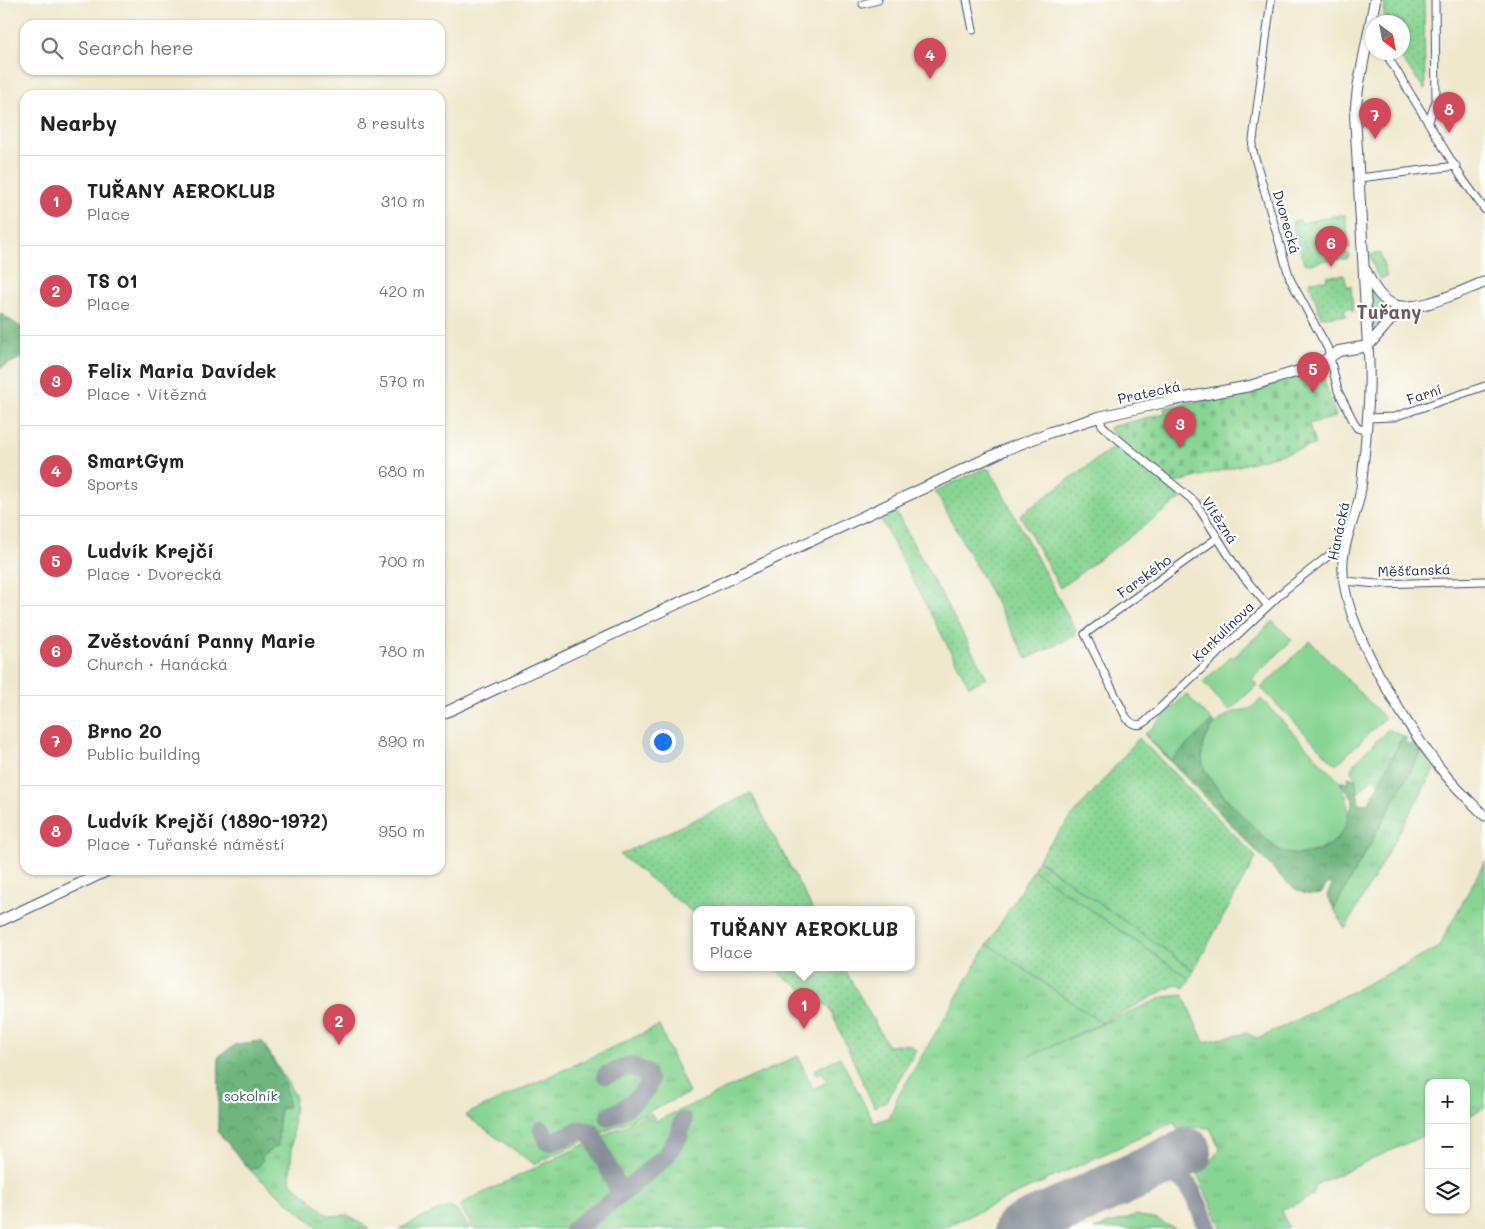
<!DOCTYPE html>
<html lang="en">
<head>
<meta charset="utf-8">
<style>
	body { margin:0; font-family:Mali,sans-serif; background:#f6f6f6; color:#222 }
	.controls { position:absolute; right:15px; bottom:15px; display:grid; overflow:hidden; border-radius:10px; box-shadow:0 1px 4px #0004 }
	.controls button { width:45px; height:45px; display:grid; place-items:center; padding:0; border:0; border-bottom:1px solid #e0e0e0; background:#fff; color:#222; font:25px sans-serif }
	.compass { position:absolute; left:1365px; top:15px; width:45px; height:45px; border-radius:50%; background:#fff; box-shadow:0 1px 4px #0004; rotate:148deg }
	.you { position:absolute; left:662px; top:741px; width:18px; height:18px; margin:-12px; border:4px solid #fff; border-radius:50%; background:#1a73e8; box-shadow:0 0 0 8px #1a73e833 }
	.badge { display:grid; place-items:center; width:32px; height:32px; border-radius:50%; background:#d1495b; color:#fff; font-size:16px; font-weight:700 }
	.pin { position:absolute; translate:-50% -41px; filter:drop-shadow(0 1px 2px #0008) }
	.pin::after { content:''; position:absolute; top:26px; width:18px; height:15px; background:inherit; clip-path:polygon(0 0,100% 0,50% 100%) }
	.popup { position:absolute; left:693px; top:906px; width:222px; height:65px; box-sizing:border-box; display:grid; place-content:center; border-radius:10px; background:#fff; filter:drop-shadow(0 1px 4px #0005); font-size:16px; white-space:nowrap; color:#767676 }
	.popup b { font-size:19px; color:#222 }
	.popup::after { content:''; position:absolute; left:50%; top:100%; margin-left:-10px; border:10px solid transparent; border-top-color:#fff }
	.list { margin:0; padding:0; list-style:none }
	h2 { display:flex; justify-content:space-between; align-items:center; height:65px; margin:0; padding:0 20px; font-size:21px }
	h2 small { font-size:16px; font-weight:400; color:#767676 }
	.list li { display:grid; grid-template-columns:32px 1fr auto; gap:15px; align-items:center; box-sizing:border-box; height:90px; padding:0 20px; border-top:1px solid #e0e0e0 }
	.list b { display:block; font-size:19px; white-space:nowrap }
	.list p { margin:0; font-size:16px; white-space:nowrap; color:#767676 }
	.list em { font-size:16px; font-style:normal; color:#767676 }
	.icon { flex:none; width:28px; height:28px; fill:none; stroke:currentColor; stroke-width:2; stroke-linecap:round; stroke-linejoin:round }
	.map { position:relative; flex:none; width:1485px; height:1229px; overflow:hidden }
	.search { position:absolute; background:#fff; box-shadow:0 1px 4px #0004; left:20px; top:20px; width:425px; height:55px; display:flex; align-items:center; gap:12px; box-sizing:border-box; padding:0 18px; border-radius:15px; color:#767676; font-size:19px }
	.panel { position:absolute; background:#fff; box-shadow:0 1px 4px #0004; left:20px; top:90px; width:425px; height:785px; border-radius:15px }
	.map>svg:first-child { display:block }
	.grass { fill:url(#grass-tufts); stroke:#528278 }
	.forest { fill:url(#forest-crowns); stroke:#44726e }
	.cemetery { fill:url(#cemetery-stones); stroke:#528278 }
	.park { fill:url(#park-dots); stroke:#528278 }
	.pitch { fill:#88d593; stroke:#528278 }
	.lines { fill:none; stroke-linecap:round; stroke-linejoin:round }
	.taxiway { stroke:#858c96; stroke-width:19 }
	.runway { stroke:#858c96; stroke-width:48 }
	.minor-casing { stroke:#3b4b6f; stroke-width:9 }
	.tertiary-casing { stroke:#3b4b6f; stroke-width:11 }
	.secondary-casing { stroke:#3b4b6f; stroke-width:12 }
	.minor { stroke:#fff; stroke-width:7 }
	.tertiary { stroke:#fff; stroke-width:9 }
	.secondary { stroke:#fff; stroke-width:10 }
	.labels { text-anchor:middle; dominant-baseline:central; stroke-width:4.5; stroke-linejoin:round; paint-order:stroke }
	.street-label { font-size:14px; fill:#1b2f5e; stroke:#fdfcf7 }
	.park-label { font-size:14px; fill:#3c616e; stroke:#fdfcf7 }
	.district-label { font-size:19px; font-weight:bold; fill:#685b6a; stroke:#fdfcf7 }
</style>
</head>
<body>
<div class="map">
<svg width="1485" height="1229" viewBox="0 0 1485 1229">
	<defs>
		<pattern id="grass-tufts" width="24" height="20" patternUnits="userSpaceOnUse" patternTransform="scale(1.25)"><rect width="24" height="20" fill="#88d593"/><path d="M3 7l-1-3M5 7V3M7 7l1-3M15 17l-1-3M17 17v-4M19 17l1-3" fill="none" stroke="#75b781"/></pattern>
		<pattern id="forest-crowns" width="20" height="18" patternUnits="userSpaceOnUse" patternTransform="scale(1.25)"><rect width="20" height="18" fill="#6eb67d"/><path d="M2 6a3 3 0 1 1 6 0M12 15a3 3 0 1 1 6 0" fill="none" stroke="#5a946a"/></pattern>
		<pattern id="cemetery-stones" width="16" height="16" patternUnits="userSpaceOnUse" patternTransform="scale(1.25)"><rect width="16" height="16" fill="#88d593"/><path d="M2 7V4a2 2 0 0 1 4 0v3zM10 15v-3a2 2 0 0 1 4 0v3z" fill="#75b781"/></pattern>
		<pattern id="park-dots" width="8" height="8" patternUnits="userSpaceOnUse" patternTransform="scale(1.25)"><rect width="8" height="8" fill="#88d593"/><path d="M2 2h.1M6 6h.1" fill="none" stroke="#75b781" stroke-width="1.8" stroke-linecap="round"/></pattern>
	</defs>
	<rect width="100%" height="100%" fill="#fdfcf7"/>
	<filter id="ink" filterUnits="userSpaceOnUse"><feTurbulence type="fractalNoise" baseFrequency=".02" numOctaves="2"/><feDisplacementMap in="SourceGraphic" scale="10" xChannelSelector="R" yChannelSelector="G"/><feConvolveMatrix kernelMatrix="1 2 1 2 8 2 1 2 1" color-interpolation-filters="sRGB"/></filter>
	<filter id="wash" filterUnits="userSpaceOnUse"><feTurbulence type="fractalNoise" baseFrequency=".0096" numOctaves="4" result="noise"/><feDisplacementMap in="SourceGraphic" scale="20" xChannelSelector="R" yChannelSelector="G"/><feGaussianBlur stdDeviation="1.12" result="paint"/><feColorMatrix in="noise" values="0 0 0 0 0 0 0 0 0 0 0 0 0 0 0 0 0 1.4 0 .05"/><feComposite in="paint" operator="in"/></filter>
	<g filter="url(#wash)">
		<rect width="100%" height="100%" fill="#efe8cd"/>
		<g class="grass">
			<path d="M 1380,253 L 1387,277 L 1380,279 L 1376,273 L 1370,255 Z"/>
			<path d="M 1388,729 L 1403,736 L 1380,782 L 1373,777 L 1358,793 L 1355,779 L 1356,777 L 1351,770 L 1355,762 Z"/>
			<path d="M 1421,752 L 1434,770 L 1345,929 L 1334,909 Z"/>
			<path d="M 1038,860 L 1194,970 L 1190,979 L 1033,870 Z"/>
			<path d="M 1485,861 L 1485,1108 L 1466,1117 L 1466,1083 L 1429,1083 L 1429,1133 L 1315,1185 L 1313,1196 L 1281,1211 L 1289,1229 L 1222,1229 L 1197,1174 L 1203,1172 L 1220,1149 L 1210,1128 L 1184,1127 L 1178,1130 L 1174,1122 L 940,1229 L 473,1229 L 460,1206 L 470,1199 L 651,1113 L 656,1121 L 798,1056 L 813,1089 L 827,1082 L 822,1072 L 816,1075 L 814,1070 L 840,1057 L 874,1123 L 890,1117 L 897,1098 L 988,944 L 1102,1023 L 1029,1056 L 1164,997 L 1183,995 L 1204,1042 L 1247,1033 L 1258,1039 L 1438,948 Z"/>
			<path d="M 659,1026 L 689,1093 L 534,1164 L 465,1115 Z"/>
			<path d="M 262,1041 L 295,1095 L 290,1181 L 329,1216 L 348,1215 L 370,1229 L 320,1229 L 252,1172 L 218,1132 L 219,1056 L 237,1044 Z"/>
			<path d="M 450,1207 L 460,1213 L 469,1229 L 399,1229 L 437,1211 Z"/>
			<path d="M 1136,1215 L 1158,1220 L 1175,1229 L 1094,1229 Z"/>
		</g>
		<g class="forest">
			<path d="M 0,313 L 25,330 L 25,356 L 0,368 Z"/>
			<path d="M 1212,721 L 1215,725 C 1204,735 1199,754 1204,768 C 1211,788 1257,829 1273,846 C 1290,860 1320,855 1335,841 C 1344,833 1345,823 1349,813 C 1350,809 1353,806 1353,802 C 1353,795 1344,788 1340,782 L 1349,782 L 1348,777 L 1355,779 L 1359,803 L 1368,804 L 1403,736 L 1407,738 L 1405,742 L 1409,745 L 1413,741 L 1421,752 L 1334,909 L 1327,895 L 1332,885 L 1328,883 L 1321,894 C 1306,897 1297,891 1286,882 L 1144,734 L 1145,734 L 1171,760 Z"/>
			<path d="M 262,1041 C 271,1058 291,1087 287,1107 L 281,1109 L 279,1113 L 278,1146 L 263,1155 C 261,1165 261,1167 250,1170 L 218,1132 L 219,1056 L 237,1044 Z"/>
		</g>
		<path class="cemetery" d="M 1321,369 L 1336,417 L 1309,424 L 1315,445 L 1175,483 L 1109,430 L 1110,427 L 1165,413 L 1164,408 L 1251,391 Z"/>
		<g class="park">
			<path d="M 1385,0 L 1424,0 L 1425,90 L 1397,53 L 1402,52 L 1402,22 L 1383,22 Z"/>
			<path d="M 1339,215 L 1345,215 L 1350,248 L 1345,248 L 1345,253 L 1349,254 L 1349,257 L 1346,259 L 1319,261 L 1319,262 L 1312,264 L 1304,263 L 1292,222 L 1300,220 L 1301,223 Z"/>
			<path d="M 1344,275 L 1347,286 L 1351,286 L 1353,312 L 1351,308 L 1346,308 L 1344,312 L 1347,316 L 1339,316 L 1338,315 L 1336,315 L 1336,316 L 1321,317 L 1309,281 L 1327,280 L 1327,276 Z"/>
			<path d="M 1370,288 C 1383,302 1392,321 1372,333 L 1370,331 Z"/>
			<path d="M 1119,443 L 1167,481 L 1183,497 L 1060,588 L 1020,515 Z"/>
			<path d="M 985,468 L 990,470 L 1076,631 L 1074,636 L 1027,659 L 935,491 Z"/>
			<path d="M 896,512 L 987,678 L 969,686 L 881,520 Z"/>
			<path d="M 1139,738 L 1256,857 L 1194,970 L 1038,860 L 1053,839 Z"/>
			<path d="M 751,793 L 813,910 L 696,910 L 696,915 L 620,855 Z"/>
			<path d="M 1033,870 L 1190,979 L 1184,988 L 1177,984 L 1102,1023 L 988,944 Z"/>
			<path d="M 771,968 L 844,968 L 888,1046 C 898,1046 910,1040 916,1051 L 886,1101 L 874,1107 L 829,1007 Z"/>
		</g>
		<g class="pitch">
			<path d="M 1273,621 L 1292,640 L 1252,679 L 1257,685 L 1229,711 L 1203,682 L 1231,656 L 1233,658 Z"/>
			<path d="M 1310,641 L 1385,718 L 1336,765 L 1261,688 Z"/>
			<path d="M 1186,694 L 1212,721 L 1171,760 L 1145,734 Z"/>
			<path d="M 1261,699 L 1340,782 C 1357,811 1347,842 1314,851 C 1304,854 1294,856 1284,852 C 1271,848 1208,782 1204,767 C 1201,757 1202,746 1207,737 C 1212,725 1225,714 1238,711 C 1241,710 1246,710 1249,709 C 1253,708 1257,702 1261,699 Z"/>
		</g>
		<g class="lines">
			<g class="taxiway">
				<path d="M 606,1075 L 629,1066 L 645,1072 L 649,1081 C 647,1095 621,1111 609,1117"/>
				<path d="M 542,1130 L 547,1141 L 552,1142 L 581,1130 L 591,1132 L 621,1194"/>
				<path d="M 1088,1198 C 1116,1185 1165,1152 1189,1187 C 1197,1200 1202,1215 1208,1229"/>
				<path d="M 574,1229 L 621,1194 L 665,1157 L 679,1136 L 683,1121"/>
			</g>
			<path class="runway" d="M 1018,1229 L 1188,1152"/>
		</g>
	</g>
	<g filter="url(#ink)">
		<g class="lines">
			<defs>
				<g id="minor">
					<path d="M 967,0 L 973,30"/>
					<path d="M 1271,0 L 1252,148 L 1290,279 L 1328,349 L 1338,391 L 1357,428 L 1367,431"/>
					<path d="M 863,4 L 878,0"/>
					<path d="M 1385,52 L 1462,178 L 1485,210"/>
					<path d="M 1429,121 L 1436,101 L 1435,0"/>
					<path d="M 1359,178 L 1456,166"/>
					<path d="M 1099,417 L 1102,425 L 1109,432 L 1195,502 L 1238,570 L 1268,606"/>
					<path d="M 1368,418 L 1394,417 L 1485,386"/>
					<path d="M 1217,538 L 1085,634 L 1126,717 C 1130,723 1137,727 1144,723 L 1286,589 L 1332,553 L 1346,545"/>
					<path d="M 1345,581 L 1377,584 L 1485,581"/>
				</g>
				<path id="tertiary" d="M 1368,346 C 1371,381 1368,414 1365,448 C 1363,464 1363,479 1360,494 C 1356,516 1345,537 1343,560 C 1338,622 1409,731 1448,778 C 1460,792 1473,804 1485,816"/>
				<g id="secondary">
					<path d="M 1366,271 C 1371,283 1379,298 1392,304 C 1414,315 1463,290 1485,282"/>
					<path d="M 1368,346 L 1355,115 L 1358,88 L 1375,0"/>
					<path d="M 440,715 L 1007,449 L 1051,432 L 1099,417 L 1174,400 L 1250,386 L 1318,365 L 1339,351 L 1368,346 L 1392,318 L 1412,306"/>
					<path d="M 0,921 L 109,870"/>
				</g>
			</defs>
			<use href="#minor" class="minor-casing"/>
			<use href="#tertiary" class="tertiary-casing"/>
			<use href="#secondary" class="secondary-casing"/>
			<use href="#minor" class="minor"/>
			<use href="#tertiary" class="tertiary"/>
			<use href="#secondary" class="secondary"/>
		</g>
	</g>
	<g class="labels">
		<g class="street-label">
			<text transform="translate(1287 222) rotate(74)">Dvorecká</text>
			<text transform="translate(1149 392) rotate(-12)">Pratecká</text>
			<text transform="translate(1424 394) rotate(-18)">Farní</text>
			<text transform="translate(1220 520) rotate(57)">Vítězná</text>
			<text transform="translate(1338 531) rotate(-78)">Hanácká</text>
			<text transform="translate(1414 570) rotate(-2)">Měšťanská</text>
			<text transform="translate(1144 576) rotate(-36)">Farského</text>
			<text transform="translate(1223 631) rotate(-44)">Karkulínova</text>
		</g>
		<g class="park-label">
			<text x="251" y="1095">sokolník</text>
		</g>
		<g class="district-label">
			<text x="1389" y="311">Tuřany</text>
		</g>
	</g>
</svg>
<div class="controls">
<button>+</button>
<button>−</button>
<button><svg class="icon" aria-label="layers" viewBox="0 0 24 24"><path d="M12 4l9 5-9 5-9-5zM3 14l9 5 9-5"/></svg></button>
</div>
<svg class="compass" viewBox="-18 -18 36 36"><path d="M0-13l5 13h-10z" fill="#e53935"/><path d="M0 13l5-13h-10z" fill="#767676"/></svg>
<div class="you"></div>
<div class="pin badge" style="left:804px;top:1029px">1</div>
<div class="popup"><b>TUŘANY AEROKLUB</b>Place</div>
<div class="pin badge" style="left:339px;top:1045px">2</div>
<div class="pin badge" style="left:1180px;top:448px">3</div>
<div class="pin badge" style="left:930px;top:79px">4</div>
<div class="pin badge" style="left:1313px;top:393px">5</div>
<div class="pin badge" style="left:1331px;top:267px">6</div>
<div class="pin badge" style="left:1375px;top:139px">7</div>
<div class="pin badge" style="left:1449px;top:133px">8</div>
<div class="search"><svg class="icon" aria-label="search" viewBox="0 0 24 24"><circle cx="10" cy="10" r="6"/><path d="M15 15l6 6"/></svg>Search here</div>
<section class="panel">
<h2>Nearby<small>8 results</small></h2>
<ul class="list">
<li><span class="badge">1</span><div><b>TUŘANY AEROKLUB</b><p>Place</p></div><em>310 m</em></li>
<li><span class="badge">2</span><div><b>TS 01</b><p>Place</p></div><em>420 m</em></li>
<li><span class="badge">3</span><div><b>Felix Maria Davídek</b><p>Place · Vítězná</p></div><em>570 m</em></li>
<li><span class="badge">4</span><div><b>SmartGym</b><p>Sports</p></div><em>680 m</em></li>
<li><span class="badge">5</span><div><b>Ludvík Krejčí</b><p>Place · Dvorecká</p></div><em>700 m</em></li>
<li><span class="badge">6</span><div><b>Zvěstování Panny Marie</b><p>Church · Hanácká</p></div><em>780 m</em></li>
<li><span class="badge">7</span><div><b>Brno 20</b><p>Public building</p></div><em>890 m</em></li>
<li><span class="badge">8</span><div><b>Ludvík Krejčí (1890-1972)</b><p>Place · Tuřanské náměstí</p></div><em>950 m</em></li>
</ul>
</section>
</div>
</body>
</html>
